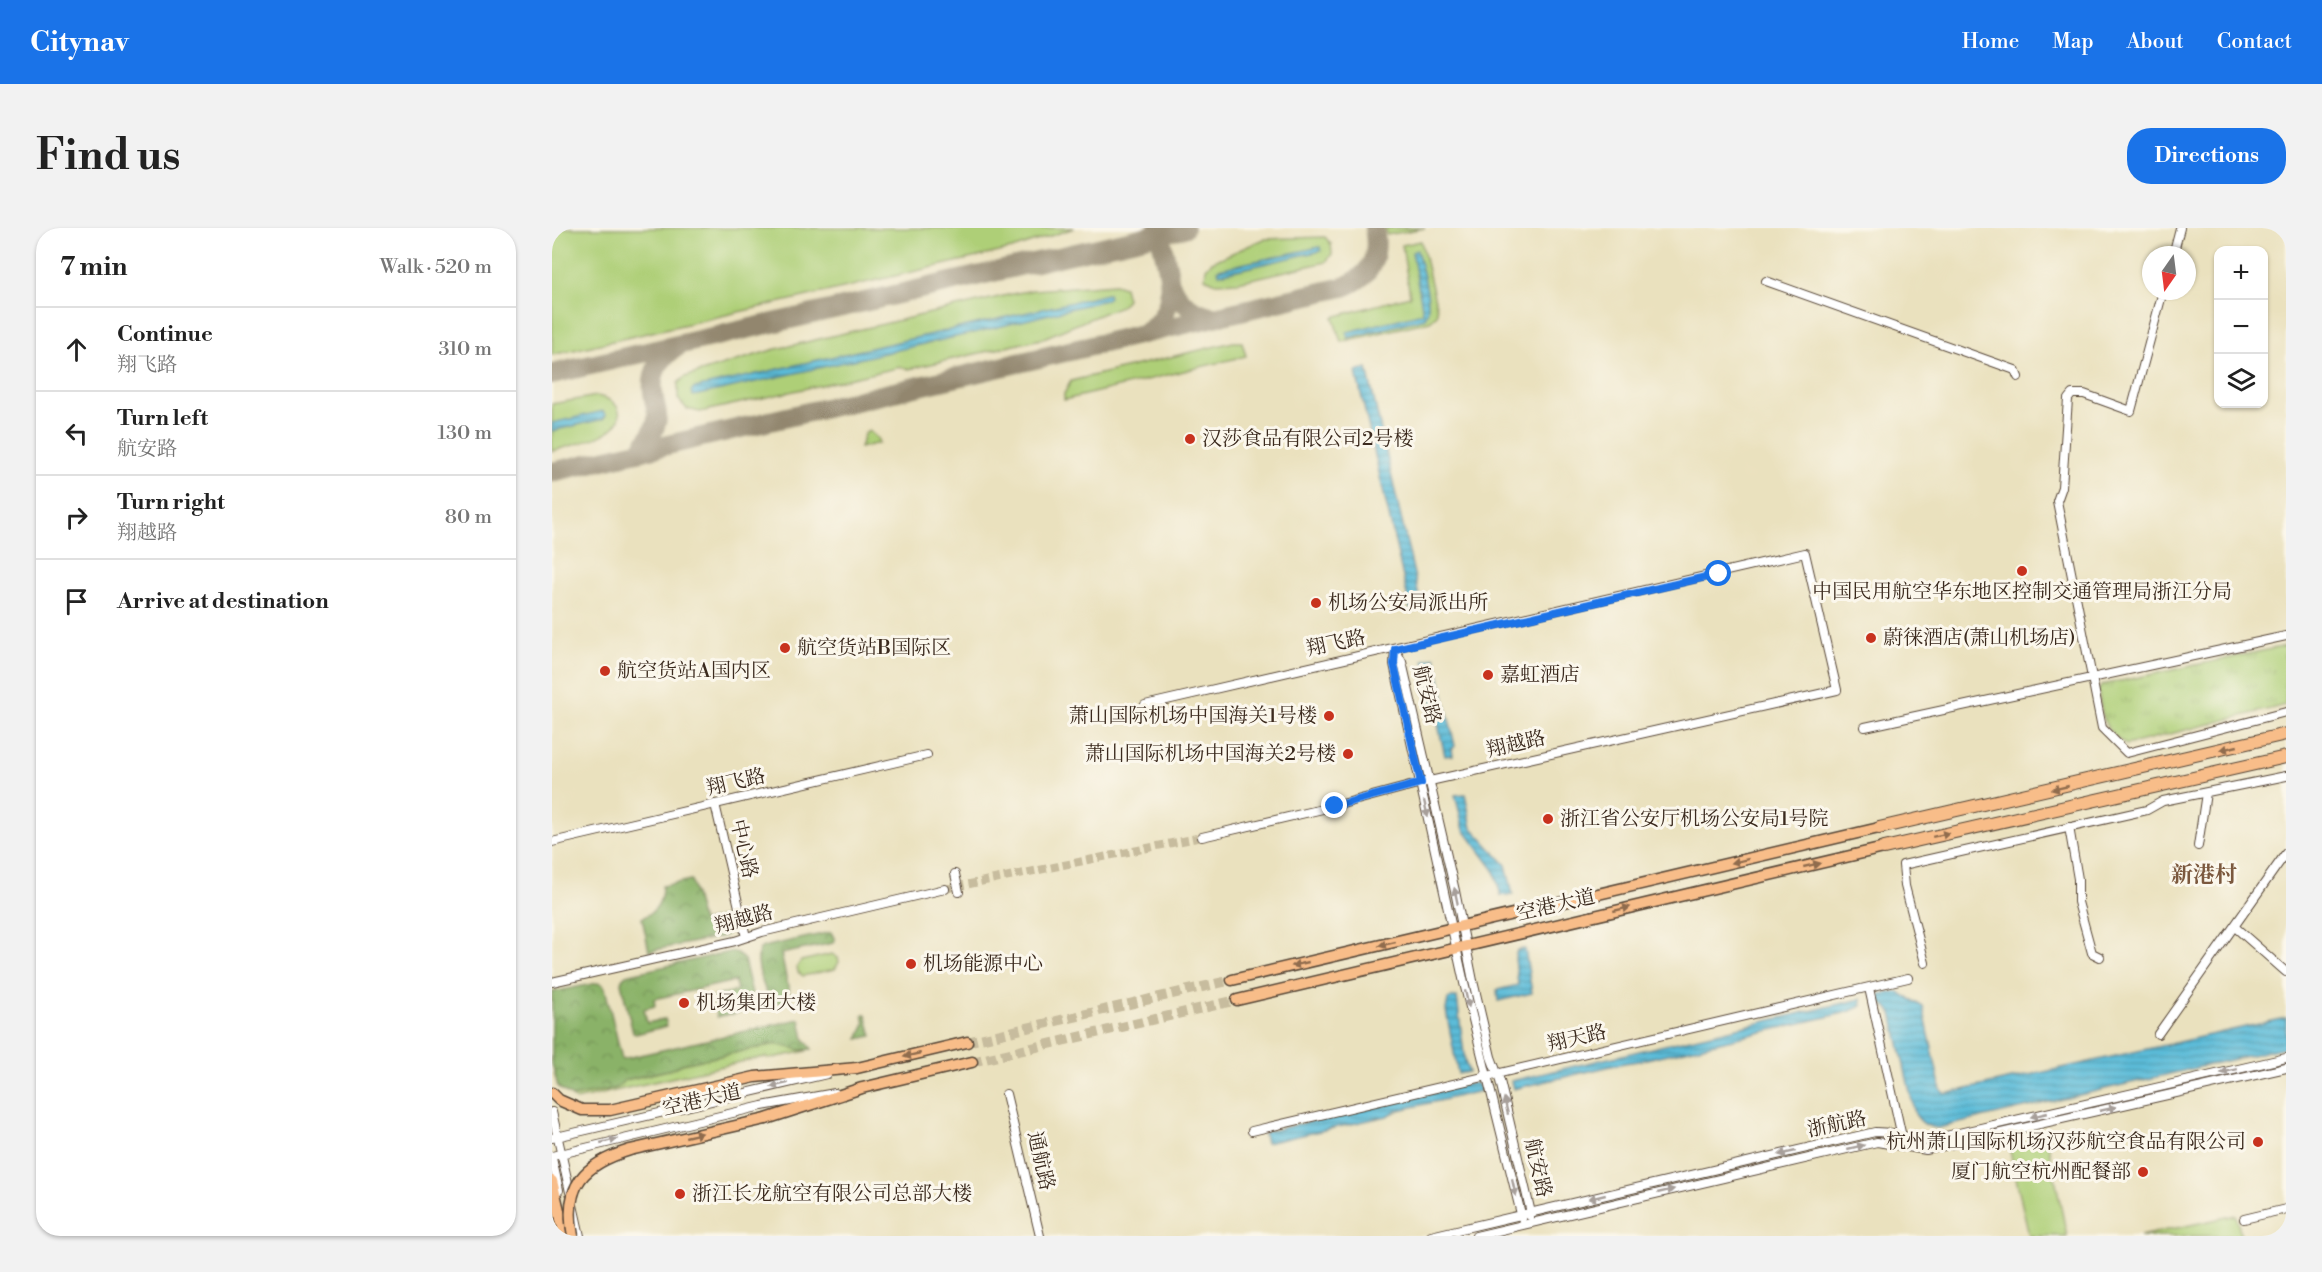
<!DOCTYPE html>
<html lang="en">
<head>
<meta charset="utf-8">
<style>
	body { margin:0; font-family:"Libre Bodoni","Noto Serif SC",serif; background:#f2f2f2; color:#222 }
	.controls { position:absolute; right:18px; top:18px; display:grid; overflow:hidden; border-radius:12px; box-shadow:0 2px 4px #0004 }
	.controls button { width:54px; height:54px; display:grid; place-items:center; padding:0; border:0; border-bottom:2px solid #e0e0e0; background:#fff; color:#222; font:30px sans-serif }
	.compass { position:absolute; left:1590px; top:18px; width:54px; height:54px; border-radius:50%; background:#fff; box-shadow:0 2px 4px #0004; rotate:194deg }
	.stop { position:absolute; width:18px; height:18px; margin:-14px; border:4px solid #1a73e8; border-radius:50%; background:#fff }
	.stop.end { background:#1a73e8; border-color:#fff; box-shadow:0 2px 6px #0008 }
	.list { margin:0; padding:0; list-style:none }
	h2 { display:flex; justify-content:space-between; align-items:center; height:78px; margin:0; padding:0 24px; font-size:26px }
	h2 small { font-size:20px; font-weight:400; color:#767676 }
	.list li { display:grid; grid-template-columns:39px 1fr auto; gap:18px; align-items:center; box-sizing:border-box; height:84px; padding:0 24px; border-top:2px solid #e0e0e0 }
	.list b { display:block; font-size:22px; white-space:nowrap }
	.list p { margin:0; font-size:20px; white-space:nowrap; color:#767676 }
	.list em { font-size:20px; font-style:normal; color:#767676 }
	.icon { flex:none; width:33px; height:33px; fill:none; stroke:currentColor; stroke-width:2; stroke-linecap:round; stroke-linejoin:round }
	.map { position:relative; flex:none; width:1734px; height:1008px; overflow:hidden; border-radius:24px }
	header { display:flex; align-items:center; gap:36px; box-sizing:border-box; height:84px; padding:0 30px; background:#1a73e8; color:#fff }
	header strong { font-size:28px }
	nav { display:flex; gap:33px; margin-inline-start:auto; font-size:21px }
	.intro { display:flex; align-items:center; justify-content:space-between; box-sizing:border-box; height:144px; padding:0 36px }
	h1 { margin:0; font-size:42px }
	.button { padding:15px 27px; border-radius:24px; background:#1a73e8; color:#fff; font-size:21px; font-weight:700 }
	main { display:flex; gap:36px; padding:0 36px }
	aside { flex:1; background:#fff; border-radius:24px; box-shadow:0 2px 4px #0004 }
	.map>svg:first-child { display:block }
	.grass { fill:#aecf77; stroke:#747c4a; stroke-width:1.5 }
	.forest { fill:url(#forest-crowns); stroke:#626e43; stroke-width:1.5 }
	.park { fill:url(#park-tufts); stroke:#747c4a; stroke-width:1.5 }
	.water { fill:url(#water-rules); stroke:#4b737c; stroke-width:1.5 }
	.lines { fill:none; stroke-linecap:round; stroke-linejoin:round }
	.taxiway { stroke:#92866e; stroke-width:20 }
	.minor-tunnel { stroke:#c7bc9e; stroke-width:8; stroke-dasharray:8 4; stroke-linecap:butt }
	.major-tunnel { stroke:#c7bc9e; stroke-width:10; stroke-dasharray:10 5; stroke-linecap:butt }
	.minor-casing { stroke:#554536; stroke-width:10 }
	.major-casing { stroke:#554536; stroke-width:13 }
	.highway-casing { stroke:#554536; stroke-width:14 }
	.minor { stroke:#fff; stroke-width:8 }
	.major { stroke:#f8bd89; stroke-width:10 }
	.highway { stroke:#f8bd89; stroke-width:12 }
	.major-bridge-casing { stroke:#554536; stroke-width:13; stroke-linecap:butt }
	.major-bridge { stroke:#f8bd89; stroke-width:10 }
	.oneway { fill:#906c4e }
	.oneway2 { fill:#a79f9a }
	.route { stroke:#1a73e8; stroke-width:8 }
	.poi-dot { fill:#c8321e; stroke:#fbf7ec; stroke-width:2 }
	.labels { text-anchor:middle; dominant-baseline:central; stroke-width:6; stroke-linejoin:round; paint-order:stroke }
	.poi-label { font-size:20px; fill:#3b2a1e; stroke:#fbf7ec; text-anchor:start }
	.street-label { font-size:20px; fill:#3b2a1e; stroke:#fbf7ec }
	.quarter-label { font-size:22px; font-weight:bold; fill:#7b583e; stroke:#fbf7ec }
</style>
</head>
<body>
<header>
<strong>Citynav</strong>
<nav><a>Home</a><a>Map</a><a>About</a><a>Contact</a></nav>
</header>
<div class="intro"><h1>Find us</h1><a class="button">Directions</a></div>
<main>
<aside>
<h2>7 min<small>Walk · 520 m</small></h2>
<ul class="list">
<li><svg class="icon" aria-label="ahead" viewBox="0 0 24 24"><path d="M12 20V5M6 11l6-6 6 6"/></svg><div><b>Continue</b><p>翔飞路</p></div><em>310 m</em></li>
<li><svg class="icon" aria-label="left" viewBox="0 0 24 24"><path d="M17 20v-9H6M10 6l-5 5 5 5"/></svg><div><b>Turn left</b><p>航安路</p></div><em>130 m</em></li>
<li><svg class="icon" aria-label="right" viewBox="0 0 24 24"><path d="M7 20v-9h11M14 6l5 5-5 5"/></svg><div><b>Turn right</b><p>翔越路</p></div><em>80 m</em></li>
<li><svg class="icon" aria-label="arrive" viewBox="0 0 24 24"><path d="M6 21V4h12l-3 4 3 4H6"/></svg><div><b>Arrive at destination</b></div></li>
</ul>
</aside>
<div class="map">
<svg width="1734" height="1008" viewBox="0 0 1734 1008">
	<defs>
		<pattern id="forest-crowns" width="20" height="18" patternUnits="userSpaceOnUse" patternTransform="scale(1.5)"><rect width="20" height="18" fill="#8ab268"/><path d="M2 6a3 3 0 1 1 6 0M12 15a3 3 0 1 1 6 0" fill="none" stroke="#729155"/></pattern>
		<pattern id="park-tufts" width="24" height="20" patternUnits="userSpaceOnUse" patternTransform="scale(1.5)"><rect width="24" height="20" fill="#aecf77"/><path d="M3 7l-1-3M5 7V3M7 7l1-3M15 17l-1-3M17 17v-4M19 17l1-3" fill="none" stroke="#97b266"/></pattern>
		<pattern id="water-rules" width="6" height="5" patternUnits="userSpaceOnUse" patternTransform="scale(1.5)"><rect width="6" height="5" fill="#5bbcd9"/><path d="M0 2.5h6" fill="none" stroke="#4c99af"/></pattern>
	</defs>
	<rect width="100%" height="100%" fill="#fbf7ec"/>
	<filter id="ink" filterUnits="userSpaceOnUse"><feTurbulence type="fractalNoise" baseFrequency=".0167" numOctaves="2"/><feDisplacementMap in="SourceGraphic" scale="12" xChannelSelector="R" yChannelSelector="G"/><feConvolveMatrix kernelMatrix="1 2 1 2 8 2 1 2 1" color-interpolation-filters="sRGB"/></filter>
	<filter id="wash" filterUnits="userSpaceOnUse"><feTurbulence type="fractalNoise" baseFrequency=".008" numOctaves="4" result="noise"/><feDisplacementMap in="SourceGraphic" scale="24" xChannelSelector="R" yChannelSelector="G"/><feGaussianBlur stdDeviation="1.35" result="paint"/><feColorMatrix in="noise" values="0 0 0 0 0 0 0 0 0 0 0 0 0 0 0 0 0 1.4 0 .05"/><feComposite in="paint" operator="in"/></filter>
	<g filter="url(#wash)">
		<rect width="100%" height="100%" fill="#eae1be"/>
		<g class="grass">
			<path d="M 0,0 L 522,0 L 460,21 L 0,127 Z"/>
			<path d="M 833,0 L 873,0 L 835,7 Z"/>
			<path d="M 773,9 L 779,16 L 780,26 L 774,34 L 686,54 L 664,55 L 653,50 L 654,40 L 660,34 L 712,11 Z"/>
			<path d="M 869,13 L 885,81 L 885,87 L 878,93 L 789,114 L 781,89 L 858,68 L 850,17 Z"/>
			<path d="M 563,56 L 572,59 L 575,71 L 569,78 L 489,111 L 357,141 L 349,139 L 148,184 L 135,181 L 126,171 L 126,155 L 133,149 L 220,122 L 460,66 L 481,62 Z"/>
			<path d="M 681,114 L 690,114 L 694,128 L 512,172 L 512,166 L 519,153 Z"/>
			<path d="M 45,168 C 54,170 64,173 67,183 C 74,208 18,217 0,223 L 0,176 Z"/>
			<path d="M 317,203 L 325,210 L 327,215 L 308,220 L 312,206 Z"/>
			<path d="M 280,726 L 286,730 L 287,734 L 283,741 L 251,748 L 246,744 L 245,739 L 249,733 Z"/>
			<path d="M 224,816 L 255,823 L 221,830 L 216,831 L 215,829 L 197,832 L 24,872 L 20,869 L 64,860 L 73,852 L 120,841 L 130,836 Z"/>
			<path d="M 1488,912 L 1496,916 L 1515,1008 L 1477,1008 L 1457,919 Z"/>
			<path d="M 1684,987 L 1689,1008 L 1588,1008 Z"/>
		</g>
		<g class="forest">
			<path d="M 139,652 L 150,694 L 179,687 C 181,696 182,702 173,708 L 97,723 L 90,690 C 105,683 110,674 110,658 Z"/>
			<path d="M 279,704 L 283,712 L 281,715 L 229,726 L 239,772 L 223,775 C 212,768 203,735 207,722 L 211,719 Z"/>
			<path d="M 178,724 L 183,724 L 192,732 L 201,770 C 198,786 179,786 165,789 L 161,769 L 185,763 L 183,753 L 102,771 L 103,778 L 92,781 L 95,795 L 113,791 L 115,798 L 84,806 L 81,805 L 69,755 L 70,751 L 74,747 Z"/>
			<path d="M 45,755 L 50,756 L 53,760 L 70,831 L 248,791 L 252,811 L 260,821 L 248,822 L 224,816 L 130,836 L 120,841 L 73,852 L 65,860 L 20,869 L 6,859 L 0,835 L 0,764 Z"/>
			<path d="M 314,786 L 320,808 L 306,811 L 313,796 L 311,787 Z"/>
		</g>
		<path class="park" d="M 1734,418 L 1734,477 L 1574,517 C 1550,501 1551,489 1546,463 L 1550,457 Z"/>
		<g class="water">
			<path d="M 768,19 L 769,23 L 667,46 L 666,41 Z"/>
			<path d="M 865,22 C 869,38 882,78 873,90 L 796,110 L 795,104 L 871,85 L 860,24 Z"/>
			<path d="M 556,66 L 557,69 L 553,72 L 430,103 L 146,167 L 141,168 L 139,163 L 143,160 Z"/>
			<path d="M 815,141 L 870,381 L 859,384 L 804,144 Z"/>
			<path d="M 51,183 L 54,187 L 51,191 L 0,203 L 0,195 Z"/>
			<path d="M 883,429 L 903,518 L 900,521 L 901,527 L 893,528 L 872,432 Z"/>
			<path d="M 913,566 L 920,600 L 954,637 L 961,666 L 949,668 L 942,642 L 912,602 L 903,567 Z"/>
			<path d="M 973,721 L 980,765 L 946,773 L 945,762 L 966,757 L 963,730 L 965,722 Z"/>
			<path d="M 1347,764 L 1371,779 L 1389,862 L 1393,866 L 1734,790 L 1734,819 L 1386,900 C 1375,899 1369,895 1363,886 L 1340,785 L 1335,779 L 1329,775 L 1328,766 Z"/>
			<path d="M 905,769 L 913,834 L 917,844 L 906,846 L 894,782 L 896,771 Z"/>
			<path d="M 1309,771 L 1310,778 L 1296,784 L 1086,833 L 1072,835 L 961,861 L 959,853 Z"/>
			<path d="M 921,855 L 926,856 L 929,863 L 847,882 L 835,888 L 714,915 L 712,906 L 714,904 Z"/>
		</g>
		<g class="lines">
			<g class="taxiway">
				<path d="M 619,57 C 629,77 642,84 662,89"/>
				<path d="M 594,104 C 633,79 614,37 606,0"/>
				<path d="M 0,146 L 632,0"/>
				<path d="M 88,224 C 94,214 104,202 105,190 C 106,184 103,177 102,171 C 97,147 105,132 125,119"/>
				<path d="M 0,244 L 791,59 C 819,49 828,28 822,0"/>
			</g>
		</g>
	</g>
	<g filter="url(#ink)">
		<g class="lines">
			<path class="minor-tunnel" d="M 393,661 L 650,609"/>
			<g class="major-tunnel">
				<path d="M 415,814 L 680,752"/>
				<path d="M 420,834 L 685,772"/>
			</g>
			<defs>
				<g id="minor">
					<path d="M 1621,27 L 1628,0"/>
					<path d="M 1214,53 L 1463,142 L 1466,149"/>
					<path d="M 1611,63 L 1579,183 L 1532,166 L 1520,166 L 1516,171 L 1510,259 L 1505,273 L 1550,500 L 1575,525 L 1734,484"/>
					<path d="M 843,421 L 850,434 L 903,663 L 921,753 L 939,829 L 948,853 L 979,985 L 978,988"/>
					<path d="M 843,421 L 842,436 L 912,755 L 970,990"/>
					<path d="M 593,477 L 1253,325 L 1285,462 L 869,555 L 775,580 L 650,609"/>
					<path d="M 1313,499 L 1734,408"/>
					<path d="M 163,576 L 194,709"/>
					<path d="M 1517,599 L 1526,651 L 1526,674 L 1540,725 L 1548,729"/>
					<path d="M 0,614 L 375,527"/>
					<path d="M 1646,618 L 1654,565"/>
					<path d="M 403,646 L 407,664"/>
					<path d="M 1683,699 L 1734,744"/>
					<path d="M 1373,735 L 1353,658 L 1351,637 L 1595,582 L 1611,573 L 1734,548"/>
					<path d="M 0,754 L 183,713 L 210,704 L 393,661"/>
					<path d="M 1317,760 L 1350,909"/>
					<path d="M 1606,806 L 1734,625"/>
					<path d="M 454,866 L 488,1008"/>
					<path d="M 0,884 L 28,1008"/>
					<path d="M 700,903 L 1356,750"/>
					<path d="M 0,910 L 275,846"/>
					<path d="M 0,928 L 210,878 L 283,865"/>
					<path d="M 0,930 L 7,962"/>
					<path d="M 1692,991 L 1734,981"/>
					<path d="M 879,1008 L 1323,904 L 1341,905 L 1372,913 L 1734,830"/>
					<path d="M 924,1008 L 1325,914 L 1374,922 L 1734,840"/>
				</g>
				<g id="major">
					<path d="M 680,752 L 1327,600"/>
					<path d="M 685,772 L 1332,620"/>
					<path d="M 0,865 L 7,872 L 30,882 L 58,882 L 203,849 L 305,840 L 415,814"/>
					<path d="M 214,891 L 310,860 L 420,834"/>
					<path d="M 0,953 L 13,1008"/>
				</g>
				<g id="highway">
					<path d="M 1327,600 L 1734,506"/>
					<path d="M 1332,620 L 1734,529"/>
				</g>
			</defs>
			<use href="#minor" class="minor-casing"/>
			<use href="#major" class="major-casing"/>
			<use href="#highway" class="highway-casing"/>
			<use href="#minor" class="minor"/>
			<use href="#major" class="major"/>
			<use href="#highway" class="highway"/>
			<defs>
				<path id="major-bridge" d="M 21,1008 C 11,957 32,936 78,922 L 214,891"/>
			</defs>
			<use href="#major-bridge" class="major-bridge-casing"/>
			<use href="#major-bridge" class="major-bridge"/>
		</g>
		<defs><path id="oneway-solid" d="M-6-.8H1V-3.2L6.5 0L1 3.2V.8H-6Z" transform="scale(1.5)"/></defs>
		<g class="oneway">
			<use href="#oneway-solid" transform="translate(1677 520) rotate(167)"/>
			<use href="#oneway-solid" transform="translate(1508 560) rotate(167)"/>
			<use href="#oneway-solid" transform="translate(1389 607) rotate(-12)"/>
			<use href="#oneway-solid" transform="translate(1188 633) rotate(167)"/>
			<use href="#oneway-solid" transform="translate(1260 637) rotate(-13)"/>
			<use href="#oneway-solid" transform="translate(1070 681) rotate(-13)"/>
			<use href="#oneway-solid" transform="translate(835 716) rotate(167)"/>
			<use href="#oneway-solid" transform="translate(748 736) rotate(167)"/>
			<use href="#oneway-solid" transform="translate(360 827) rotate(167)"/>
			<use href="#oneway-solid" transform="translate(142 907) rotate(-13)"/>
		</g>
		<g class="oneway2">
			<use href="#oneway-solid" transform="translate(874 581) rotate(77)"/>
			<use href="#oneway-solid" transform="translate(904 668) rotate(-102)"/>
			<use href="#oneway-solid" transform="translate(915 771) rotate(77)"/>
			<use href="#oneway-solid" transform="translate(1677 843) rotate(167)"/>
			<use href="#oneway-solid" transform="translate(227 857) rotate(167)"/>
			<use href="#oneway-solid" transform="translate(954 878) rotate(-103)"/>
			<use href="#oneway-solid" transform="translate(1556 881) rotate(-13)"/>
			<use href="#oneway-solid" transform="translate(1487 887) rotate(167)"/>
			<use href="#oneway-solid" transform="translate(57 913) rotate(-13)"/>
			<use href="#oneway-solid" transform="translate(1304 919) rotate(-13)"/>
			<use href="#oneway-solid" transform="translate(1235 925) rotate(167)"/>
			<use href="#oneway-solid" transform="translate(962 960) rotate(77)"/>
			<use href="#oneway-solid" transform="translate(1114 963) rotate(-13)"/>
			<use href="#oneway-solid" transform="translate(1045 969) rotate(167)"/>
		</g>
	</g>
	<g class="lines" filter="url(#ink)">
		<path class="route" d="M 783,578 L 869,555 L 842,436 L 843,421 L 1167,346"/>
	</g>
	<g class="poi-dot">
		<circle cx="638" cy="211" r="6"/>
		<circle cx="1470" cy="343" r="6"/>
		<circle cx="764" cy="375" r="6"/>
		<circle cx="1319" cy="410" r="6"/>
		<circle cx="233" cy="420" r="6"/>
		<circle cx="53" cy="443" r="6"/>
		<circle cx="936" cy="447" r="6"/>
		<circle cx="777" cy="488" r="6"/>
		<circle cx="796" cy="526" r="6"/>
		<circle cx="996" cy="591" r="6"/>
		<circle cx="359" cy="736" r="6"/>
		<circle cx="132" cy="775" r="6"/>
		<circle cx="1706" cy="914" r="6"/>
		<circle cx="1591" cy="944" r="6"/>
		<circle cx="128" cy="966" r="6"/>
	</g>
	<g class="labels">
		<g class="poi-label">
			<text x="650" y="211">汉莎食品有限公司2号楼</text>
			<text x="1470" y="364" text-anchor="middle">中国民用航空华东地区控制交通管理局浙江分局</text>
			<text x="776" y="375">机场公安局派出所</text>
			<text x="1331" y="410">蔚徕酒店(萧山机场店)</text>
			<text x="245" y="420">航空货站B国际区</text>
			<text x="65" y="443">航空货站A国内区</text>
			<text x="948" y="447">嘉虹酒店</text>
			<text x="765" y="488" text-anchor="end">萧山国际机场中国海关1号楼</text>
			<text x="784" y="526" text-anchor="end">萧山国际机场中国海关2号楼</text>
			<text x="1008" y="591">浙江省公安厅机场公安局1号院</text>
			<text x="371" y="736">机场能源中心</text>
			<text x="144" y="775">机场集团大楼</text>
			<text x="1694" y="914" text-anchor="end">杭州萧山国际机场汉莎航空食品有限公司</text>
			<text x="1579" y="944" text-anchor="end">厦门航空杭州配餐部</text>
			<text x="140" y="966">浙江长龙航空有限公司总部大楼</text>
		</g>
		<g class="street-label">
			<text transform="translate(784 416) rotate(-12)">翔飞路</text>
			<text transform="translate(874 467) rotate(76)">航安路</text>
			<text transform="translate(964 517) rotate(-13)">翔越路</text>
			<text transform="translate(184 555) rotate(-13)">翔飞路</text>
			<text transform="translate(191 621) rotate(77)">中心路</text>
			<text transform="translate(1004 678) rotate(-13)">空港大道</text>
			<text transform="translate(192 692) rotate(-15)">翔越路</text>
			<text transform="translate(1025 811) rotate(-13)">翔天路</text>
			<text transform="translate(150 873) rotate(-13)">空港大道</text>
			<text transform="translate(1285 897) rotate(-12)">浙航路</text>
			<text transform="translate(488 933) rotate(77)">通航路</text>
			<text transform="translate(985 940) rotate(77)">航安路</text>
		</g>
		<g class="quarter-label">
			<text x="1652" y="647">新港村</text>
		</g>
	</g>
</svg>
<div class="controls">
<button>+</button>
<button>−</button>
<button><svg class="icon" aria-label="layers" viewBox="0 0 24 24"><path d="M12 4l9 5-9 5-9-5zM3 14l9 5 9-5"/></svg></button>
</div>
<svg class="compass" viewBox="-18 -18 36 36"><path d="M0-13l5 13h-10z" fill="#e53935"/><path d="M0 13l5-13h-10z" fill="#767676"/></svg>
<div class="stop" style="left:1167px;top:346px"></div>
<div class="stop end" style="left:783px;top:578px"></div>
</div>
</main>
</body>
</html>
